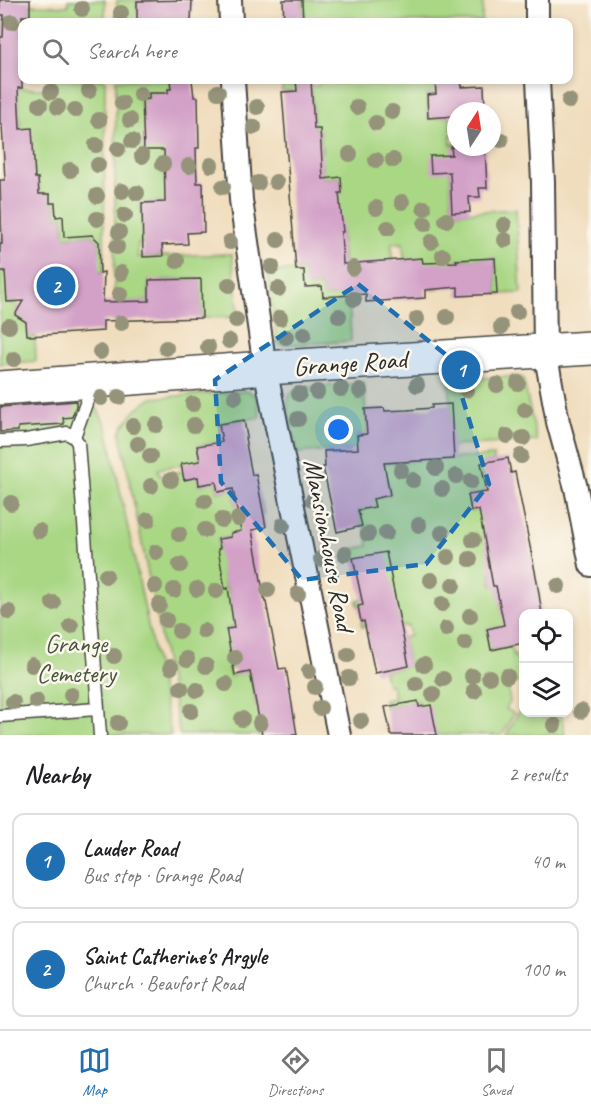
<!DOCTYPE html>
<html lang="en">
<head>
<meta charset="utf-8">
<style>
	body { margin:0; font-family:Caveat,sans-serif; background:#f2f2f2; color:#202124 }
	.controls { position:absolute; right:18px; bottom:18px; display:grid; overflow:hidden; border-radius:12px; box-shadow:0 3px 9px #0003 }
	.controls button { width:54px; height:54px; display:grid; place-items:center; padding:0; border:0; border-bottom:2px solid #e0e0e0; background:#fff; color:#202124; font:30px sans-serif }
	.compass { position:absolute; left:447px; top:102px; width:54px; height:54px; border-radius:50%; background:#fff; box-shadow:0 3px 9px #0003; rotate:12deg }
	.you { position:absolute; left:339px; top:430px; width:21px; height:21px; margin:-15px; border:4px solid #fff; border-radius:50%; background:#1a73e8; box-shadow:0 0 0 9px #1a73e833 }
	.badge { display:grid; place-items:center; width:39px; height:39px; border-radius:50%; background:#1f6fb2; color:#fff; font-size:20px; font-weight:700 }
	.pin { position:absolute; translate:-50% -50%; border:3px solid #fff; box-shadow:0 2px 6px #0006 }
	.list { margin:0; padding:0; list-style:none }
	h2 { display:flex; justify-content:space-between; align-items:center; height:78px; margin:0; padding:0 24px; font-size:26px }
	h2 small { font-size:20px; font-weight:400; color:#757577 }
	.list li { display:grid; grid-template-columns:39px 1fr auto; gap:18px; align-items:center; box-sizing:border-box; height:96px; margin:0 12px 12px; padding:0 12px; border:2px solid #e0e0e0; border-radius:12px }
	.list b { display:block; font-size:22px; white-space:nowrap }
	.list p { margin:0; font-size:20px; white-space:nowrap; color:#757577 }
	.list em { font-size:20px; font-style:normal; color:#757577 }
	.icon { flex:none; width:33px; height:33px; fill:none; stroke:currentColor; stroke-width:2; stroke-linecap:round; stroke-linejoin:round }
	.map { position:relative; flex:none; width:591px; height:735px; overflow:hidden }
	.search { position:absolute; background:#fff; box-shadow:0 3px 9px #0003; left:18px; right:18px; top:18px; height:66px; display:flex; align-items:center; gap:15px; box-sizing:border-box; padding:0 21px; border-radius:12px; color:#757577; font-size:22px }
	.sheet { height:294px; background:#fff }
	nav { display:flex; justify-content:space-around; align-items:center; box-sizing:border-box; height:84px; border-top:2px solid #e0e0e0; background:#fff; font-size:16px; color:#757577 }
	nav a { display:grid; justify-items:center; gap:3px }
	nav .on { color:#1f6fb2 }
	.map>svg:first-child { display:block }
	.green { fill:#a9d784; stroke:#6a8158; stroke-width:1.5 }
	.building { fill:#d3a1c8 }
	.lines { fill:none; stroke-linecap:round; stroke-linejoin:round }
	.lane-casing { stroke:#494641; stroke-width:15 }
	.street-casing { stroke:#494641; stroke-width:26 }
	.secondary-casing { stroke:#494641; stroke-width:36 }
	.lane { stroke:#fff; stroke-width:12 }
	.street { stroke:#fff; stroke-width:22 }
	.secondary { stroke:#fff; stroke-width:33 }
	.tree { fill:#959379 }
	.marked { fill:#1f6fb2; fill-opacity:0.2; stroke:#1f6fb2; stroke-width:4.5; stroke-dasharray:12 8; stroke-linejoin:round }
	.labels { text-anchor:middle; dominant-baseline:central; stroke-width:5; stroke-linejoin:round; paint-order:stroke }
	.street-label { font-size:26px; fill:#2b2b2b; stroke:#fbf7ec }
	.park-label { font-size:26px; fill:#4a5641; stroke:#fbf7ec }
</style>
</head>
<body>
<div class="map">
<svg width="591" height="735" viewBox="0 0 591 735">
	<rect width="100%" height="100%" fill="#fbf7ec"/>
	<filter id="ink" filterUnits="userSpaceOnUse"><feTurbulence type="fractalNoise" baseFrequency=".0167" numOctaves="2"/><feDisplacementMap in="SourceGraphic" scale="12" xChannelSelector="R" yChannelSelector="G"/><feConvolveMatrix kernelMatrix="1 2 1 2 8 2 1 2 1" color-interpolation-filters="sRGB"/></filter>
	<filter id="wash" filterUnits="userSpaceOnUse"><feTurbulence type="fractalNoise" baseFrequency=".008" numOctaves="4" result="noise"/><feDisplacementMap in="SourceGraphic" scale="24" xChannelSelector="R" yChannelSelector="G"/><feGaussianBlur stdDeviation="1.35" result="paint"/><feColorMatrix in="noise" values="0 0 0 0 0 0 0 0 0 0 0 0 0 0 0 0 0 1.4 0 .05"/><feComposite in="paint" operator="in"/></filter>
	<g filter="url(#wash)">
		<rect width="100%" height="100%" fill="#f0ddbd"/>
		<g class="green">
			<path d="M 68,0 L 105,0 L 105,22 L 22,22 L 22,37 L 0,37 L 0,28 L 3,28 L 4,15 L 30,16 L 30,5 L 68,6 Z"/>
			<path d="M 117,0 L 152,0 L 137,1 L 137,13 L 142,18 L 142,22 L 116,22 Z"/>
			<path d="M 302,0 L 444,0 L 444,2 L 483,2 L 482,22 L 354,22 L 354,18 L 305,20 Z"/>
			<path d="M 47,80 L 105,80 L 104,272 L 92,273 C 96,260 100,257 99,242 L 92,235 L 32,239 L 29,242 L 0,244 L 0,238 L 64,233 L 63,216 L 56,217 L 55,203 L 50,203 L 49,194 L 39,194 L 38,178 L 32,178 L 20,129 L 19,104 L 11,88 L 47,89 Z"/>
			<path d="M 116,80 L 170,80 L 171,89 L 168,89 L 168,93 L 149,93 L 149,99 L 140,100 L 141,108 L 158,107 L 158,142 L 142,142 L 142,149 L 178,149 L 166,202 L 140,203 L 140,209 L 142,209 L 142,217 L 167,242 L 138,243 L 138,257 L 232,254 L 239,317 L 202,318 L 200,279 L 149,280 L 149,301 L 123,302 L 124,321 L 114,321 Z"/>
			<path d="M 319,80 L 435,80 L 436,94 L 427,95 L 428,118 L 450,117 L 451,129 L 456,129 L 456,134 L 451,135 L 451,144 L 456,144 L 450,172 L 452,213 L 516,209 L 521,293 L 497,294 L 495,258 L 457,260 L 458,283 L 439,263 L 439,289 L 432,290 L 430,273 L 423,273 L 422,259 L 404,260 L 403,243 L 392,243 L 392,260 L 349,295 L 351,341 L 281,345 L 277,342 L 268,272 L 304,270 L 306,287 L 322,286 L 323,297 L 346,295 L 341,232 L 342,232 L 324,194 L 342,193 L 340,177 L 323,179 L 321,158 L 293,154 L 322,152 L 320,130 L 314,129 L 312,91 L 282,92 L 282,86 L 319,86 Z"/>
			<path d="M 0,271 L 8,271 L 7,302 L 12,304 L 13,302 L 17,301 L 17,311 L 29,313 L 31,337 L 35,337 L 36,361 L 0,364 Z"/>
			<path d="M 518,376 L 523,378 L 537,441 L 437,447 L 452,429 L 449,380 Z"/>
			<path d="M 364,383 L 367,434 L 357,435 L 358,449 L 383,463 L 494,456 L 494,461 L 482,463 L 487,492 L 468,495 L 471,511 L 489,508 L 499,571 L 490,573 L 492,586 L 511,583 L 537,581 L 540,597 L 500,605 L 507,625 L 487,629 L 492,650 L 511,646 L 514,657 L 523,655 L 523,665 L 522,666 L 523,681 L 510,684 L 508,686 L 510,702 L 506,709 L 514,714 L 502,735 L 437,735 L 419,707 L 418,701 L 385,707 L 384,700 L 394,698 L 392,685 L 387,685 L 384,671 L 409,666 L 403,638 L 410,636 L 408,626 L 401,626 L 399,619 L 362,627 L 361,622 L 382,617 L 378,602 L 358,606 L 357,600 L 373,597 L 354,558 L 352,549 L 368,546 L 365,526 L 362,526 L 358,510 L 374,507 L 373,499 L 390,495 L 387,479 L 348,449 L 297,453 L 287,405 L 290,394 L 299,388 Z"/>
			<path d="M 246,391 C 259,393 258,407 260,417 L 219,424 L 222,442 L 198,446 L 215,458 L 158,469 L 160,476 L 183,471 L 198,477 L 199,485 L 216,481 L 218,492 L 233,489 L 236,505 L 261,500 L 264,515 L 243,519 L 245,531 L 231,537 L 218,539 L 225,589 L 228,588 L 235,627 L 226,629 L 252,664 L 228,669 L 230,676 L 246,672 L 249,669 L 256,705 L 281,715 L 293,713 L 294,716 L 272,720 L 262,735 L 180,735 L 120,433 L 124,425 L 136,410 L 152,398 Z"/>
			<path d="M 76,401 L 97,408 L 107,428 L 171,735 L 0,735 L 0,407 Z"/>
			<path d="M 523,703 L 524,712 L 541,713 L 543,718 L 561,714 L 565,735 L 506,735 L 520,710 L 519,707 Z"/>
		</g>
		<g id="blocks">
			<g class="building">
				<path d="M 0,0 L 30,0 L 30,16 L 22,16 L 22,88 L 18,88 L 20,129 L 32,128 L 35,178 L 38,178 L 39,194 L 50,194 L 50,203 L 55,203 L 56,217 L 63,216 L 64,237 L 92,235 L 99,242 L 100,273 L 104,272 L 103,302 L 149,301 L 149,280 L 201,279 L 202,318 L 103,321 L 103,331 L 30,336 L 30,335 L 27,335 L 26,322 L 15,315 L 23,301 L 7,302 L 5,271 L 0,271 L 0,244 L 2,244 L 0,180 L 5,180 L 2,125 L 0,125 L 0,37 L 3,37 L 4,15 L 0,15 Z"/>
				<path d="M 192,0 L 191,22 L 137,22 L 137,1 Z"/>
				<path d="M 283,0 L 302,0 L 303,22 L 284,22 Z"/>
				<path d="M 170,80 L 192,80 L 194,97 L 198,97 L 199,148 L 196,148 L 197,183 L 203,183 L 204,232 L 187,233 L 188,244 L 162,245 L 163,256 L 143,257 L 142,203 L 165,202 L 164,150 L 144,150 L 142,100 L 149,99 L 149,93 L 168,93 L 168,89 L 171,89 Z"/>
				<path d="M 296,80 L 311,80 L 314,129 L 320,129 L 323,179 L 341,177 L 342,193 L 339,193 L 343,232 L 341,232 L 343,264 L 422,258 L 423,263 L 457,262 L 456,260 L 495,258 L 497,294 L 458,296 L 458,287 L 425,290 L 425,298 L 366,302 L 366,294 L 323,297 L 322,286 L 305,287 L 304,270 L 296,270 L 282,92 L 297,91 Z"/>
				<path d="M 435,80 L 461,80 L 462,87 L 484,86 L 485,111 L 456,111 L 456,116 L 428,118 L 427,95 L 436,94 Z"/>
				<path d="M 451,147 L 485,147 L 487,188 L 479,188 L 480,197 L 469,197 L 470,212 L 452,213 L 450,172 L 431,173 L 430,156 L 452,155 Z"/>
				<path d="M 76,401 L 76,406 L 72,417 L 63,418 L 64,424 L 18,427 L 18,431 L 0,432 L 0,407 Z"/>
				<path d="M 451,404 L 454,459 L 384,463 L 390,495 L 373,499 L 375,507 L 358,510 L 362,526 L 337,532 L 323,467 L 325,467 L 324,451 L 358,449 L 357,435 L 367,434 L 365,409 L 384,408 L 385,411 L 407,410 L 432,408 L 432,405 Z"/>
				<path d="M 244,420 L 247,437 L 245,438 L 252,475 L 256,474 L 266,527 L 252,530 L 265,602 L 266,602 L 279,669 L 286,668 L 297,735 L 262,735 L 250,672 L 235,675 L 226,629 L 234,628 L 228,588 L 225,589 L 218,549 L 220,548 L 218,539 L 231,537 L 231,533 L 241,531 L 233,489 L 218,492 L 216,482 L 199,485 L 198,477 L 184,480 L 181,464 L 200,461 L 197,446 L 222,442 L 219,424 Z"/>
				<path d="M 508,458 L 511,473 L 515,472 L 537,581 L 542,614 L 524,614 L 524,643 L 491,650 L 487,629 L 504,625 L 496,586 L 493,586 L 479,510 L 471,511 L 468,495 L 487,492 L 481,463 Z"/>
				<path d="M 386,552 L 409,666 L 375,673 L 364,621 L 361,622 L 358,606 L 363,605 L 353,558 Z"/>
				<path d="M 418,701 L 419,707 L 431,705 L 437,735 L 391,735 L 385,707 Z"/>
			</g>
		</g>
	</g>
	<g filter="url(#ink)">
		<use href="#blocks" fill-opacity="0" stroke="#494641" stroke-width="1.5"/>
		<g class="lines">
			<defs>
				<g id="lane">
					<path d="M 74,437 L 78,443 L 100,735"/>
					<path d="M 0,441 L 26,440 L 67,433 L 74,437 L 93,384"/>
					<path d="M 0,716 L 97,709"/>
				</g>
				<g id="street">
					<path d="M 230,0 L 231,22"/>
					<path d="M 537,22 L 537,0"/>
					<path d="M 233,80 L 241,200 L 265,368 L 339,735"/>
					<path d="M 538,80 L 543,182 L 545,351 L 558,422 L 576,488 L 591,565"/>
				</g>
				<path id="secondary" d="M 0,388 L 265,368 L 591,348"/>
			</defs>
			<use href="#lane" class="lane-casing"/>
			<use href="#street" class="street-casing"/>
			<use href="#secondary" class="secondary-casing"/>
			<use href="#lane" class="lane"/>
			<use href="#street" class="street"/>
			<use href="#secondary" class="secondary"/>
		</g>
		<g class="tree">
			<circle cx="82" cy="9" r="8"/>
			<circle cx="121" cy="13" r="8"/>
			<circle cx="12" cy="22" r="8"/>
			<circle cx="89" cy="91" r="8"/>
			<circle cx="51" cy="92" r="8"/>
			<circle cx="218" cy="92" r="8"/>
			<circle cx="140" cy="94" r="8"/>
			<circle cx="569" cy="101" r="8"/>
			<circle cx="122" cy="103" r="8"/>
			<circle cx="40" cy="105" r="8"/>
			<circle cx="58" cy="107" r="8"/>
			<circle cx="257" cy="107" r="8"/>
			<circle cx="357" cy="107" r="8"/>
			<circle cx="75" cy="110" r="8"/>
			<circle cx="392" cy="112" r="8"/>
			<circle cx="99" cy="120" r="8"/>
			<circle cx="130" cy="120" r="8"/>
			<circle cx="376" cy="123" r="8"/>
			<circle cx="254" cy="127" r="8"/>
			<circle cx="501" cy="140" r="8"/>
			<circle cx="132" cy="141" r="8"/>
			<circle cx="96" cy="145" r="8"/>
			<circle cx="118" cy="149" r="8"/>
			<circle cx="350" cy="154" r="8"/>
			<circle cx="142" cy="156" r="8"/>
			<circle cx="376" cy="160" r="8"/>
			<circle cx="393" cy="160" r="8"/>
			<circle cx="163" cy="164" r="8"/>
			<circle cx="98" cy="165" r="8"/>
			<circle cx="211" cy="165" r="8"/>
			<circle cx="189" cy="166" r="8"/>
			<circle cx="70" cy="170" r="8"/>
			<circle cx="276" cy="182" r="8"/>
			<circle cx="258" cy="183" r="8"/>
			<circle cx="223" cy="187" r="8"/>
			<circle cx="122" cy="191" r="8"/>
			<circle cx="137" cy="193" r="8"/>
			<circle cx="97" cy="196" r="8"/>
			<circle cx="402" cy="202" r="8"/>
			<circle cx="376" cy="208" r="8"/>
			<circle cx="424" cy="208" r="8"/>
			<circle cx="125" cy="215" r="8"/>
			<circle cx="97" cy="219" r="8"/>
			<circle cx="446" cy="220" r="8"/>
			<circle cx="425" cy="224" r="8"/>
			<circle cx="504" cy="225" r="8"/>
			<circle cx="388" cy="228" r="8"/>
			<circle cx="119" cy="232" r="8"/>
			<circle cx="278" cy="240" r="8"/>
			<circle cx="505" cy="240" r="8"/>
			<circle cx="230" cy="242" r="8"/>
			<circle cx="431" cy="242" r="8"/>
			<circle cx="117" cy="247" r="8"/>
			<circle cx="443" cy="256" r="8"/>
			<circle cx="177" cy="261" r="8"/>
			<circle cx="272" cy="267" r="8"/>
			<circle cx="353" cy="268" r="8"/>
			<circle cx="121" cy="273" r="8"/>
			<circle cx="229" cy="285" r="8"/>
			<circle cx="278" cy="289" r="8"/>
			<circle cx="120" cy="294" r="8"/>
			<circle cx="354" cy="299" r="8"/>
			<circle cx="517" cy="312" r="8"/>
			<circle cx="339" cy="316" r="8"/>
			<circle cx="447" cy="317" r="8"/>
			<circle cx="280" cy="318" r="8"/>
			<circle cx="417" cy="319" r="8"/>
			<circle cx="236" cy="320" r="8"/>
			<circle cx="121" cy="323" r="8"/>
			<circle cx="9" cy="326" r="8"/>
			<circle cx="501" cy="327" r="8"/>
			<circle cx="304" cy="334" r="8"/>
			<circle cx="286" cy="337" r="8"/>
			<circle cx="229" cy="341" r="8"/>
			<circle cx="208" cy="347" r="8"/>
			<circle cx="166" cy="348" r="8"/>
			<circle cx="100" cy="352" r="8"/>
			<circle cx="14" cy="359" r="8"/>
			<circle cx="518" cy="383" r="8"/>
			<circle cx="417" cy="385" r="8"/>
			<circle cx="497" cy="385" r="8"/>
			<circle cx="341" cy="389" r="8"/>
			<circle cx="466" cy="390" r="8"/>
			<circle cx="360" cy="391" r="8"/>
			<circle cx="317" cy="392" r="8"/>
			<circle cx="299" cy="394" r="8"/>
			<circle cx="119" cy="397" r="8"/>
			<circle cx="235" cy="397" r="8"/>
			<circle cx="101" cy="398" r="8"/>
			<circle cx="193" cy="404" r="8"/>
			<circle cx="525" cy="410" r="8"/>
			<circle cx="298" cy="419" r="8"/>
			<circle cx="156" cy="425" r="8"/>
			<circle cx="194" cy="425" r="8"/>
			<circle cx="133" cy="426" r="8"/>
			<circle cx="507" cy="436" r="8"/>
			<circle cx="523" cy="438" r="8"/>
			<circle cx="138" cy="444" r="8"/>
			<circle cx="150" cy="456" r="8"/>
			<circle cx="521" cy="456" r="8"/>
			<circle cx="436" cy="468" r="8"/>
			<circle cx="401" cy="470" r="8"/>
			<circle cx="456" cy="476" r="8"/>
			<circle cx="171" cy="480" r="8"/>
			<circle cx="413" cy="480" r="8"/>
			<circle cx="471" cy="481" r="8"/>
			<circle cx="151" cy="486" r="8"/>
			<circle cx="442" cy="489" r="8"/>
			<circle cx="313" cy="500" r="8"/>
			<circle cx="205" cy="501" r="8"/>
			<circle cx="11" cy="503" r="8"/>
			<circle cx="238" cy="519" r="8"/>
			<circle cx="148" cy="520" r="8"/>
			<circle cx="222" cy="520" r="8"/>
			<circle cx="283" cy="525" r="8"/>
			<circle cx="419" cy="525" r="8"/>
			<circle cx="205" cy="530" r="8"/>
			<circle cx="39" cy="531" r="8"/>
			<circle cx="386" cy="533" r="8"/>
			<circle cx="442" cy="533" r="8"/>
			<circle cx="179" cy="534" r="8"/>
			<circle cx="368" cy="534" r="8"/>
			<circle cx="473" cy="540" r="8"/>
			<circle cx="156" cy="552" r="8"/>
			<circle cx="345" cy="554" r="8"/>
			<circle cx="448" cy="557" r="8"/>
			<circle cx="321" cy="559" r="8"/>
			<circle cx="470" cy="559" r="8"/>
			<circle cx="180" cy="565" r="8"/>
			<circle cx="106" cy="576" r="8"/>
			<circle cx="431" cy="580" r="8"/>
			<circle cx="453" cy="585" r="8"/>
			<circle cx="155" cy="586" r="8"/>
			<circle cx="558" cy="586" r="8"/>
			<circle cx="197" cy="589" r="8"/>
			<circle cx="174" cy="590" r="8"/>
			<circle cx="268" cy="590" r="8"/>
			<circle cx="216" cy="591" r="8"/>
			<circle cx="298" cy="594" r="8"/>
			<circle cx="53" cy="603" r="8"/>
			<circle cx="442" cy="604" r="8"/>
			<circle cx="159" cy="605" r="8"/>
			<circle cx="9" cy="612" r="8"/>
			<circle cx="470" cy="616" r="8"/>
			<circle cx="166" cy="620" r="8"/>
			<circle cx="71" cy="626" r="8"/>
			<circle cx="446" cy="629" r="8"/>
			<circle cx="179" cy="631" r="8"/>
			<circle cx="204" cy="631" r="8"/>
			<circle cx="465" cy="643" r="8"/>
			<circle cx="348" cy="655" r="8"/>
			<circle cx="114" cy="656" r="8"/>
			<circle cx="235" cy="658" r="8"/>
			<circle cx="187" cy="659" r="8"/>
			<circle cx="32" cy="665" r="8"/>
			<circle cx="424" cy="665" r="8"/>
			<circle cx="206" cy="666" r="8"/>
			<circle cx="171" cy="667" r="8"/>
			<circle cx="309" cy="671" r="8"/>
			<circle cx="472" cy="676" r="8"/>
			<circle cx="507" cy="676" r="8"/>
			<circle cx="489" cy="677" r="8"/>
			<circle cx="349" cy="678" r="8"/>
			<circle cx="443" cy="679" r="8"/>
			<circle cx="226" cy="684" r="8"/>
			<circle cx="416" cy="684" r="8"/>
			<circle cx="315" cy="687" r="8"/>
			<circle cx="181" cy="688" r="8"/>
			<circle cx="197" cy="690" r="8"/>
			<circle cx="474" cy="691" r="8"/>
			<circle cx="433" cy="694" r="8"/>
			<circle cx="71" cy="695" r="8"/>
			<circle cx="36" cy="701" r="8"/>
			<circle cx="13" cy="702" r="8"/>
			<circle cx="320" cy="708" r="8"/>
			<circle cx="191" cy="711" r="8"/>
			<circle cx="581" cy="711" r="8"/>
			<circle cx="242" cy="719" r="8"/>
			<circle cx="361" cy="721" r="8"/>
			<circle cx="118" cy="723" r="8"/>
			<circle cx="260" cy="723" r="8"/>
			<circle cx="554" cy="725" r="8"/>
		</g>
	</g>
	<path class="marked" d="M 358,284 L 450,358 L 489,484 L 426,564 L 302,580 L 221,482 L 215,380 Z"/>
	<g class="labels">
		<g class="street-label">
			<text transform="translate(350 363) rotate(-4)">Grange Road</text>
			<text transform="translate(329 545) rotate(79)">Mansionhouse Road</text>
		</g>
		<g class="park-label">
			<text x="76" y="643">Grange<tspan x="76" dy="30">Cemetery</tspan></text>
		</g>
	</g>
</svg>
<div class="controls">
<button><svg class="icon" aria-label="locate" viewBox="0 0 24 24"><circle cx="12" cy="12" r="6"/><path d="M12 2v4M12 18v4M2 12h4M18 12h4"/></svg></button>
<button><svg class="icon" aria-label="layers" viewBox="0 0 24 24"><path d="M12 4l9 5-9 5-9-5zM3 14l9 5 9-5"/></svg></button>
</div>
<svg class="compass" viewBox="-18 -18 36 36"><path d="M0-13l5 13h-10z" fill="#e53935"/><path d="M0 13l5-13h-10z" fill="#757577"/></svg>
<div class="you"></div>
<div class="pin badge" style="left:461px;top:370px">1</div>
<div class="pin badge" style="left:56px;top:286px">2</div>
<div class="search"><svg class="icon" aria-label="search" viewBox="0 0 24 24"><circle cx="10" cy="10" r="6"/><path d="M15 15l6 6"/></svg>Search here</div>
</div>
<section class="sheet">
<h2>Nearby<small>2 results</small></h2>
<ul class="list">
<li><span class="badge">1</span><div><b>Lauder Road</b><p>Bus stop · Grange Road</p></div><em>40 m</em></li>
<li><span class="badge">2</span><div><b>Saint Catherine's Argyle</b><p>Church · Beaufort Road</p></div><em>100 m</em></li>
</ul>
</section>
<nav>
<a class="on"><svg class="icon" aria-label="map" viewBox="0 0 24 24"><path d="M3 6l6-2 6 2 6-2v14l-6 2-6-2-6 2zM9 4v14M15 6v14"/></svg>Map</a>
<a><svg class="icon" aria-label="directions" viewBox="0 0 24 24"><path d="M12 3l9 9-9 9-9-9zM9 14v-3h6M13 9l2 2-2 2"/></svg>Directions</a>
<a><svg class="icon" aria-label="saved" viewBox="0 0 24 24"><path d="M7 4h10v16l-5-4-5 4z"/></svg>Saved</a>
</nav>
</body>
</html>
